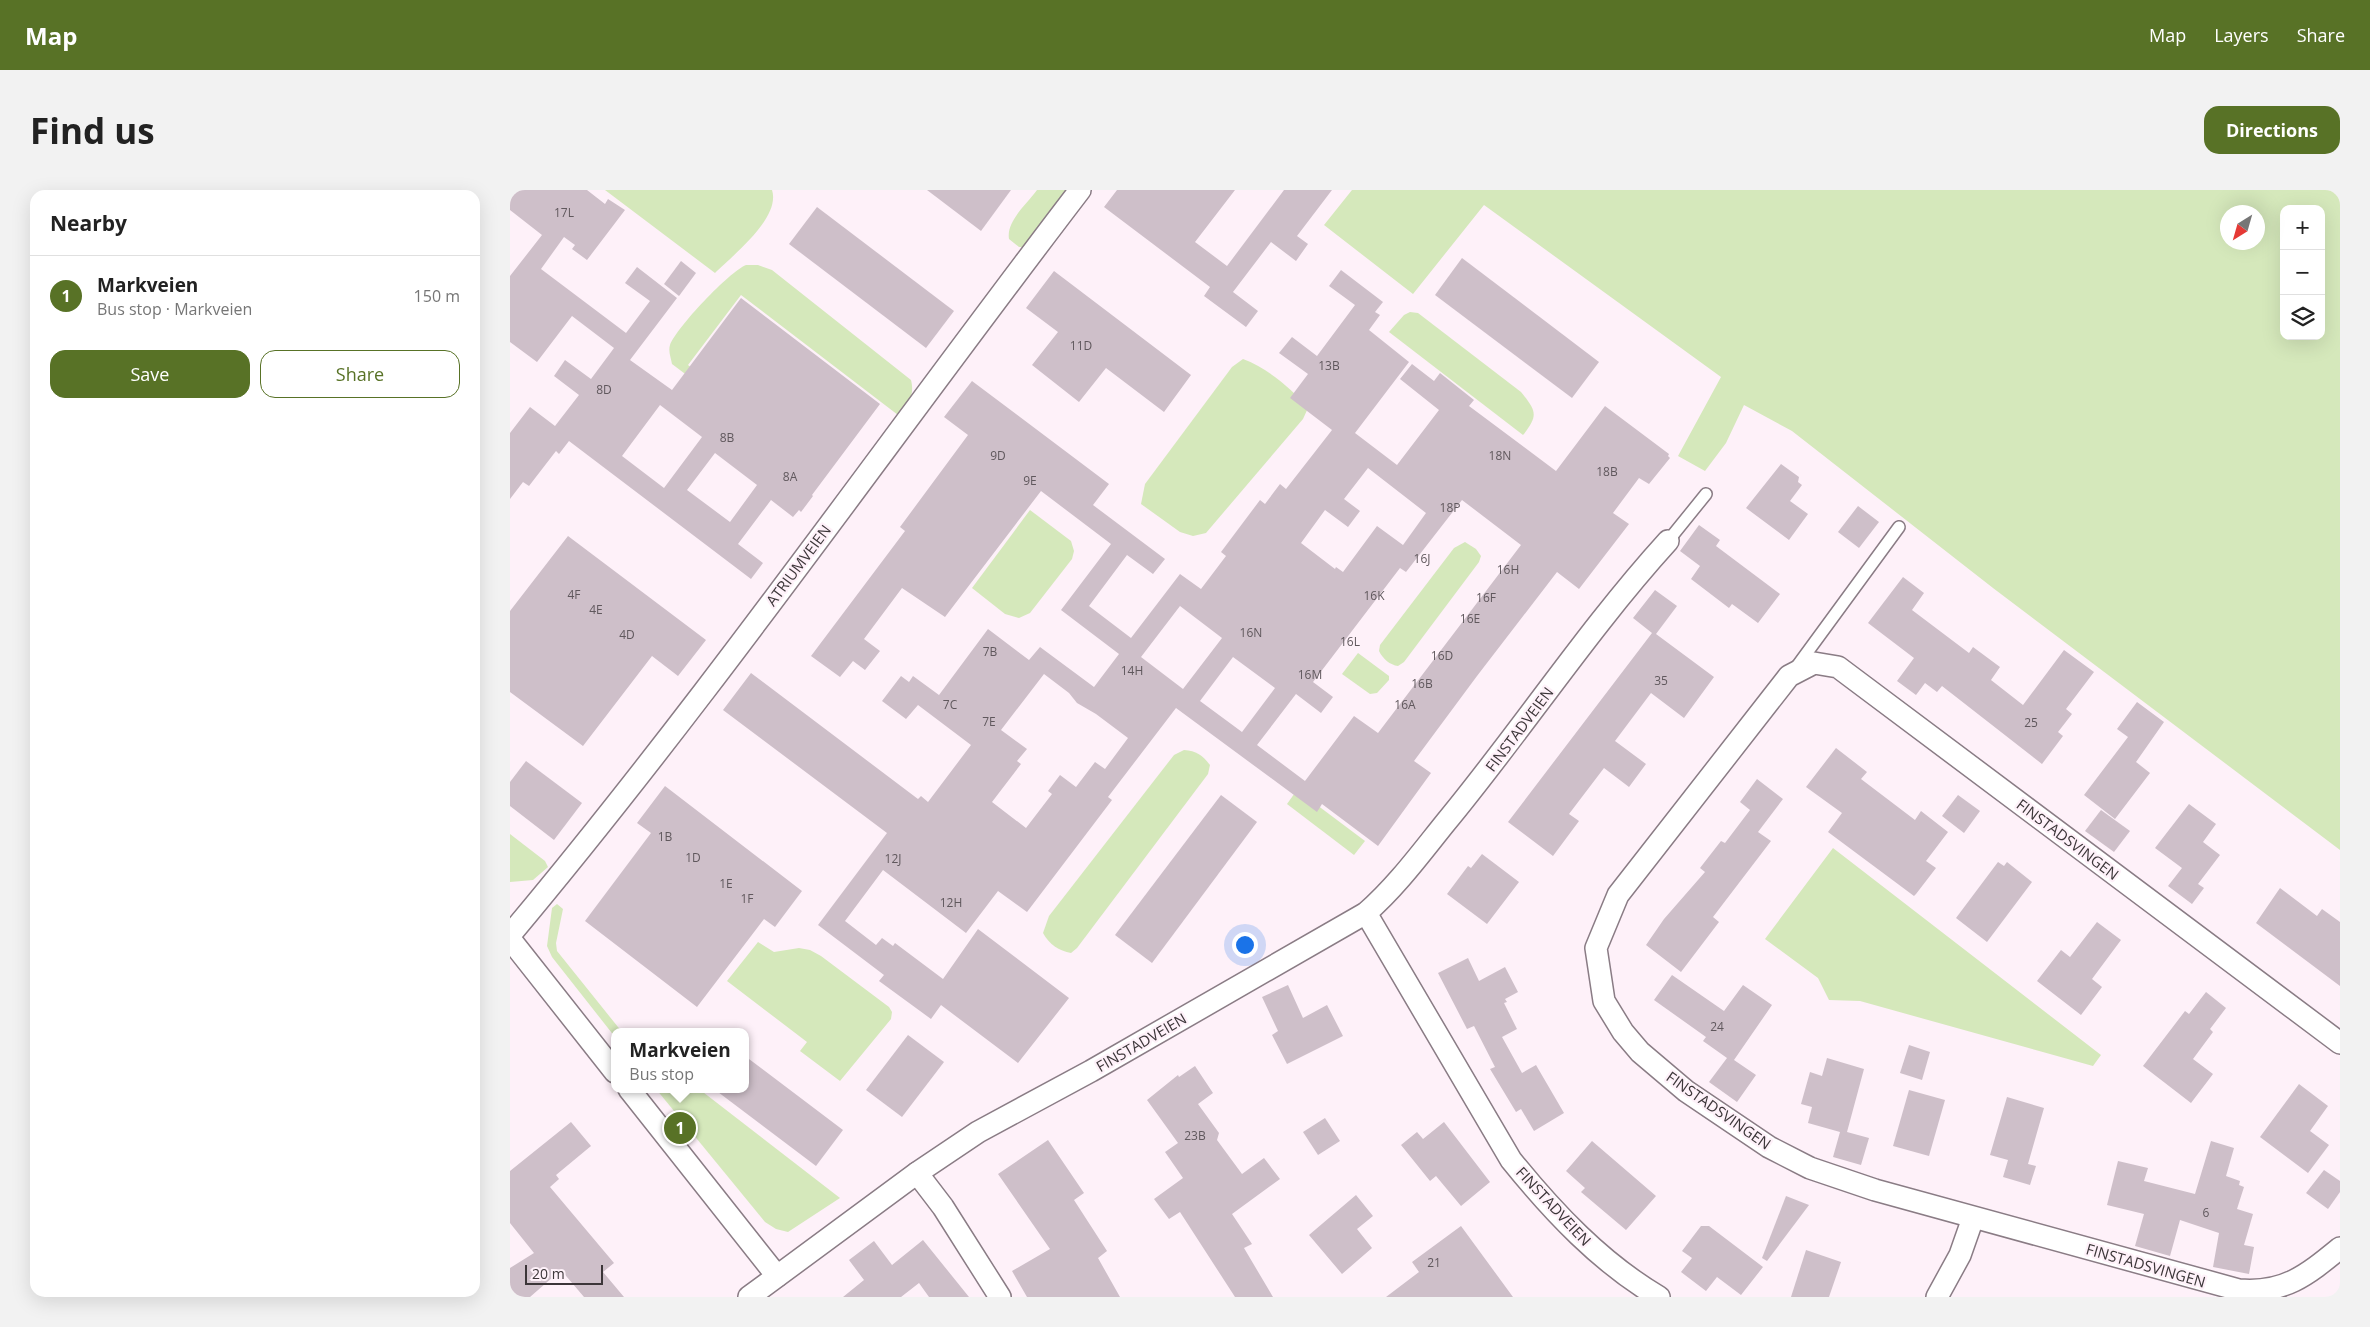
<!DOCTYPE html>
<html lang="en">
<head>
<meta charset="utf-8">
<style>
	body { margin:0; font-family:"Open Sans",sans-serif; background:#f2f2f2; color:#222 }
	.controls { position:absolute; right:15px; top:15px; display:grid; overflow:hidden; border-radius:10px; box-shadow:0 5px 20px #0002 }
	.controls button { width:45px; height:45px; display:grid; place-items:center; padding:0; border:0; border-bottom:1px solid #e0e0e0; background:#fff; color:#222; font:25px sans-serif }
	.compass { position:absolute; left:1710px; top:15px; width:45px; height:45px; border-radius:50%; background:#fff; box-shadow:0 5px 20px #0002; rotate:217deg }
	.scale { position:absolute; left:15px; bottom:12px; width:78px; box-sizing:border-box; padding-left:5px; border:2px solid #3c3639; border-top:0; font-size:14px; line-height:18px; white-space:nowrap; color:#3c3639; -webkit-text-stroke:4px #fef1f9; paint-order:stroke }
	.you { position:absolute; left:734px; top:754px; width:18px; height:18px; margin:-12px; border:4px solid #fff; border-radius:50%; background:#1a73e8; box-shadow:0 0 0 8px #1a73e833 }
	.badge { display:grid; place-items:center; width:32px; height:32px; border-radius:50%; background:#587226; color:#fff; font-size:16px; font-weight:700 }
	.pin { position:absolute; translate:-50% -50%; border:2px solid #fff; box-shadow:0 1px 5px #0006 }
	.popup { position:absolute; left:101px; top:838px; width:138px; height:65px; box-sizing:border-box; display:grid; place-content:center; border-radius:10px; background:#fff; filter:drop-shadow(0 1px 4px #0005); font-size:16px; white-space:nowrap; color:#767676 }
	.popup b { font-size:19px; color:#222 }
	.popup::after { content:''; position:absolute; left:50%; top:100%; margin-left:-10px; border:10px solid transparent; border-top-color:#fff }
	.list { margin:0; padding:0; list-style:none }
	h2 { display:flex; justify-content:space-between; align-items:center; height:65px; margin:0; padding:0 20px; font-size:21px }
	h2 small { font-size:16px; font-weight:400; color:#767676 }
	.list li { display:grid; grid-template-columns:32px 1fr auto; gap:15px; align-items:center; box-sizing:border-box; height:80px; padding:0 20px; border-top:1px solid #e0e0e0 }
	.list b { display:block; font-size:19px; white-space:nowrap }
	.list p { margin:0; font-size:16px; white-space:nowrap; color:#767676 }
	.list em { font-size:16px; font-style:normal; color:#767676 }
	.actions { display:flex; gap:10px; padding:15px 20px }
	.actions a { flex:1; padding:11px 0; border:1px solid #587226; border-radius:15px; text-align:center; font-size:18px; color:#587226 }
	.actions .main { background:#587226; color:#fff }
	.icon { flex:none; width:28px; height:28px; fill:none; stroke:currentColor; stroke-width:2; stroke-linecap:round; stroke-linejoin:round }
	.map { position:relative; flex:none; width:1830px; height:1107px; overflow:hidden; border-radius:15px }
	header { display:flex; align-items:center; gap:30px; box-sizing:border-box; height:70px; padding:0 25px; background:#587226; color:#fff }
	header strong { font-size:24px }
	nav { display:flex; gap:28px; margin-inline-start:auto; font-size:18px }
	.intro { display:flex; align-items:center; justify-content:space-between; box-sizing:border-box; height:120px; padding:0 30px }
	h1 { margin:0; font-size:35px }
	.button { padding:12px 22px; border-radius:15px; background:#587226; color:#fff; font-size:18px; font-weight:700 }
	main { display:flex; gap:30px; padding:0 30px }
	aside { flex:1; background:#fff; border-radius:15px; box-shadow:0 5px 20px #0002 }
	.map>svg:first-child { display:block }
	.green { fill:#d5e8bb; fill-rule:evenodd }
	.building { fill:#cebfc9; fill-rule:evenodd }
	.lines { fill:none; stroke-linecap:round; stroke-linejoin:round }
	.lane-casing { stroke:#8a7c85; stroke-width:14 }
	.street-casing { stroke:#8a7c85; stroke-width:24 }
	.lane { stroke:#fff; stroke-width:11 }
	.street { stroke:#fff; stroke-width:21 }
	.labels { text-anchor:middle; dominant-baseline:central; stroke-width:4.5; stroke-linejoin:round; paint-order:stroke }
	.number-label { font-size:12px; fill:#60585d }
	.street-label { font-size:15px; fill:#3c3639; stroke:#fef1f9 }
</style>
</head>
<body>
<header>
<strong>Map</strong>
<nav><a>Map</a><a>Layers</a><a>Share</a></nav>
</header>
<div class="intro"><h1>Find us</h1><a class="button">Directions</a></div>
<main>
<aside>
<h2>Nearby<small></small></h2>
<ul class="list">
<li><span class="badge">1</span><div><b>Markveien</b><p>Bus stop · Markveien</p></div><em>150 m</em></li>
</ul>
<div class="actions"><a class="main">Save</a><a>Share</a></div>
</aside>
<div class="map">
<svg width="1830" height="1107" viewBox="0 0 1830 1107">
	<rect width="100%" height="100%" fill="#fef1f9"/>
	<g class="green">
		<path d="M 95,0 L 262,0 C 271,28 223,65 205,83 Z"/>
		<path d="M 527,0 L 559,0 L 516,57 L 509,57 L 499,49 C 496,31 517,14 527,0 Z"/>
		<path d="M 842,0 L 1830,0 L 1830,660 L 1483,398 L 1282,241 L 1234,215 L 1216,253 L 1195,281 L 1168,266 L 1211,187 L 974,15 L 903,104 L 814,35 ZM 1774,19 L 1811,19 L 1811,146 L 1774,146 ZM 1718,22 L 1748,22 L 1748,52 L 1718,52 Z"/>
		<path d="M 236,75 L 248,75 L 262,80 L 401,190 C 405,206 398,213 388,225 L 231,105 L 178,175 L 310,275 L 305,282 L 162,174 C 161,168 158,161 160,155 C 167,137 219,82 236,75 Z"/>
		<path d="M 900,122 L 908,123 L 1011,202 C 1026,221 1029,225 1013,245 L 879,142 L 894,125 Z"/>
		<path d="M 733,169 C 757,178 781,198 798,218 L 793,229 L 696,343 L 683,346 L 670,342 L 631,314 L 635,294 L 722,177 Z"/>
		<path d="M 520,320 L 561,351 L 564,361 L 562,369 L 520,423 L 509,428 L 495,424 L 462,398 Z"/>
		<path d="M 955,352 L 966,359 L 971,366 L 969,372 L 894,472 L 888,476 C 880,475 873,469 869,461 L 870,455 L 944,358 Z"/>
		<path d="M 848,463 L 879,486 L 879,490 L 867,503 L 860,504 L 832,484 Z"/>
		<path d="M 674,560 C 687,561 692,565 700,575 L 698,584 L 567,758 L 561,763 C 549,761 539,754 533,743 L 539,726 L 650,583 L 664,565 Z"/>
		<path d="M 787,600 L 855,651 L 844,665 L 777,614 Z"/>
		<path d="M 0,644 L 35,671 L 38,677 L 23,690 L 0,692 Z"/>
		<path d="M 1323,658 L 1591,865 L 1583,876 L 1350,811 L 1319,810 L 1308,788 L 1255,749 Z"/>
		<path d="M 47,714 L 53,719 L 46,753 L 47,761 L 112,842 L 105,842 L 105,847 L 42,767 L 37,756 L 42,718 Z"/>
		<path d="M 248,752 L 264,762 L 289,758 L 300,760 L 311,766 L 379,817 L 382,822 L 381,829 L 330,891 L 290,861 L 297,852 L 217,791 Z"/>
		<path d="M 146,899 L 189,899 L 330,1008 L 278,1042 L 266,1039 L 255,1032 Z"/>
	</g>
	<g class="building">
		<path d="M 0,0 L 77,0 L 95,14 L 98,9 L 115,20 L 77,70 L 62,59 L 65,55 L 54,47 L 31,79 L 116,143 L 140,111 L 115,93 L 127,77 L 167,108 L 120,170 L 162,200 L 231,108 L 370,214 L 302,305 L 303,306 L 291,322 L 289,320 L 283,327 L 261,310 L 228,354 L 253,373 L 241,389 L 59,251 L 49,264 L 46,261 L 19,296 L 13,292 L 0,309 L 0,243 L 20,217 L 45,236 L 69,205 L 44,186 L 55,170 L 81,189 L 104,158 L 62,126 L 27,172 L 0,152 L 0,86 L 32,45 L 0,20 ZM 150,215 L 192,247 L 154,298 L 112,266 ZM 205,263 L 247,295 L 220,332 L 177,300 Z"/>
		<path d="M 417,0 L 501,0 L 471,41 Z"/>
		<path d="M 607,0 L 725,0 L 685,52 L 717,76 L 774,0 L 822,0 L 787,46 L 798,54 L 786,71 L 761,52 L 723,102 L 748,121 L 736,137 L 694,106 L 700,97 L 594,17 Z"/>
		<path d="M 307,17 L 444,121 L 416,158 L 279,54 Z"/>
		<path d="M 952,68 L 1089,172 L 1062,208 L 925,105 Z"/>
		<path d="M 171,71 L 186,83 L 169,106 L 154,94 Z"/>
		<path d="M 831,80 L 873,112 L 865,122 L 870,125 L 859,140 L 899,172 L 845,243 L 887,275 L 929,220 L 890,189 L 902,174 L 924,191 L 930,183 L 964,210 L 959,216 L 1046,281 L 1095,216 L 1159,264 L 1158,266 L 1160,268 L 1139,294 L 1129,288 L 1103,323 L 1119,334 L 1069,399 L 1047,382 L 967,486 L 904,571 L 921,583 L 868,656 L 812,614 L 807,622 L 666,518 L 598,607 L 602,610 L 517,722 L 488,701 L 456,743 L 373,680 L 335,731 L 366,755 L 372,748 L 383,756 L 385,753 L 433,789 L 468,739 L 559,808 L 508,873 L 431,815 L 421,829 L 369,791 L 374,785 L 308,735 L 377,643 L 213,520 L 241,483 L 408,609 L 411,606 L 418,612 L 461,555 L 408,515 L 396,529 L 372,511 L 391,486 L 399,492 L 403,486 L 429,505 L 478,439 L 519,470 L 530,457 L 584,497 L 609,464 L 551,420 L 601,354 L 531,301 L 435,427 L 392,398 L 354,449 L 370,461 L 355,480 L 343,471 L 330,487 L 301,466 L 395,341 L 390,337 L 458,245 L 434,227 L 462,191 L 599,294 L 583,315 L 655,369 L 643,384 L 617,365 L 579,416 L 621,448 L 670,384 L 691,399 L 716,366 L 711,362 L 750,310 L 755,314 L 770,294 L 776,299 L 822,240 L 780,208 L 798,184 L 769,163 L 782,147 L 807,166 L 845,115 L 819,96 ZM 858,278 L 916,323 L 893,355 L 867,336 L 833,382 L 826,377 L 825,379 L 791,353 L 815,320 L 838,337 L 850,321 L 834,309 ZM 952,310 L 1011,355 L 868,543 L 844,526 L 795,591 L 747,555 L 786,504 L 811,523 L 823,507 L 803,492 L 890,378 L 896,382 ZM 670,416 L 712,448 L 673,499 L 631,467 ZM 723,467 L 765,498 L 732,542 L 690,511 ZM 534,484 L 559,503 L 567,513 L 586,524 L 618,548 L 595,579 L 585,572 L 566,597 L 550,585 L 538,601 L 542,604 L 516,638 L 482,612 L 511,574 L 507,571 L 517,559 L 491,540 Z"/>
		<path d="M 544,81 L 681,185 L 654,222 L 596,178 L 569,212 L 522,175 L 548,142 L 516,118 Z"/>
		<path d="M 1271,274 L 1289,287 L 1288,292 L 1292,295 L 1280,311 L 1298,324 L 1279,350 L 1236,318 Z"/>
		<path d="M 1348,316 L 1369,332 L 1349,358 L 1328,342 Z"/>
		<path d="M 1189,335 L 1210,350 L 1206,356 L 1270,404 L 1248,433 L 1222,414 L 1219,418 L 1181,389 L 1190,376 L 1170,361 Z"/>
		<path d="M 58,346 L 196,450 L 168,486 L 142,466 L 73,556 L 0,502 L 0,421 Z"/>
		<path d="M 1393,387 L 1414,403 L 1402,420 L 1459,463 L 1463,457 L 1490,477 L 1481,490 L 1513,515 L 1554,460 L 1584,482 L 1556,519 L 1562,524 L 1548,542 L 1553,546 L 1532,574 L 1432,496 L 1427,502 L 1415,493 L 1406,505 L 1387,491 L 1404,468 L 1358,433 Z"/>
		<path d="M 1145,400 L 1167,416 L 1146,444 L 1204,487 L 1174,528 L 1141,503 L 1105,551 L 1136,574 L 1119,597 L 1094,578 L 1059,624 L 1069,631 L 1043,666 L 998,632 L 1142,443 L 1123,428 Z"/>
		<path d="M 1627,512 L 1654,532 L 1626,572 L 1640,583 L 1605,629 L 1574,605 L 1618,547 L 1607,539 Z"/>
		<path d="M 1326,558 L 1357,582 L 1351,589 L 1405,630 L 1411,621 L 1438,642 L 1416,671 L 1426,678 L 1406,704 L 1404,706 L 1318,642 L 1332,623 L 1296,597 Z"/>
		<path d="M 16,571 L 72,613 L 44,650 L 0,616 L 0,592 Z"/>
		<path d="M 1247,589 L 1273,609 L 1248,642 L 1261,651 L 1203,727 L 1209,732 L 1171,782 L 1136,755 L 1154,729 L 1195,682 L 1190,678 L 1211,651 L 1215,653 L 1240,620 L 1230,612 Z"/>
		<path d="M 155,596 L 292,701 L 265,737 L 254,729 L 187,817 L 75,731 L 141,643 L 127,633 Z"/>
		<path d="M 711,605 L 747,632 L 642,773 L 605,745 Z"/>
		<path d="M 1448,605 L 1470,621 L 1454,643 L 1432,626 Z"/>
		<path d="M 1679,614 L 1706,634 L 1693,652 L 1710,665 L 1688,694 L 1694,698 L 1682,714 L 1658,696 L 1672,678 L 1645,658 Z"/>
		<path d="M 1591,620 L 1620,641 L 1604,662 L 1575,641 Z"/>
		<path d="M 972,664 L 1009,692 L 977,734 L 937,704 L 958,676 L 961,678 Z"/>
		<path d="M 1488,672 L 1494,676 L 1497,672 L 1522,692 L 1477,752 L 1446,728 Z"/>
		<path d="M 1770,698 L 1807,726 L 1812,719 L 1830,732 L 1830,796 L 1746,733 Z"/>
		<path d="M 1587,732 L 1611,750 L 1582,789 L 1592,797 L 1571,825 L 1527,791 L 1551,760 L 1560,767 Z"/>
		<path d="M 958,768 L 969,791 L 995,777 L 1008,802 L 995,809 L 997,812 L 994,813 L 1007,839 L 992,847 L 1012,883 L 1026,875 L 1054,923 L 1024,941 L 1011,919 L 1006,922 L 980,879 L 985,877 L 964,836 L 957,839 L 928,783 Z"/>
		<path d="M 1162,785 L 1214,821 L 1233,795 L 1262,815 L 1224,870 L 1246,885 L 1227,912 L 1199,892 L 1217,868 L 1193,851 L 1196,847 L 1144,810 Z"/>
		<path d="M 778,795 L 793,828 L 817,815 L 833,846 L 777,874 L 762,845 L 768,841 L 752,807 Z"/>
		<path d="M 1696,802 L 1716,818 L 1700,839 L 1703,842 L 1683,869 L 1703,884 L 1681,913 L 1633,876 L 1675,821 L 1679,824 Z"/>
		<path d="M 398,845 L 434,872 L 392,927 L 356,900 Z"/>
		<path d="M 1399,855 L 1420,862 L 1412,890 L 1390,883 Z"/>
		<path d="M 235,866 L 333,940 L 306,976 L 204,899 L 235,899 Z"/>
		<path d="M 1317,868 L 1354,879 L 1337,942 L 1359,948 L 1351,975 L 1323,967 L 1330,942 L 1298,933 L 1302,917 L 1291,914 L 1300,882 L 1312,886 Z"/>
		<path d="M 685,876 L 703,903 L 688,914 L 709,943 L 707,950 L 732,984 L 754,968 L 770,989 L 722,1024 L 742,1054 L 734,1058 L 763,1107 L 725,1107 L 670,1022 L 659,1029 L 644,1009 L 673,988 L 655,962 L 668,953 L 637,910 L 668,885 L 669,887 Z"/>
		<path d="M 1789,894 L 1818,916 L 1800,941 L 1819,955 L 1798,983 L 1750,947 Z"/>
		<path d="M 1399,900 L 1435,910 L 1419,966 L 1383,956 Z"/>
		<path d="M 1497,907 L 1534,918 L 1518,974 L 1526,976 L 1520,995 L 1493,987 L 1498,970 L 1480,965 Z"/>
		<path d="M 815,928 L 830,951 L 808,965 L 793,942 Z"/>
		<path d="M 61,932 L 81,956 L 46,985 L 49,989 L 40,997 L 104,1073 L 93,1082 L 114,1107 L 74,1107 L 51,1080 L 20,1107 L 0,1107 L 0,1078 L 24,1063 L 0,1033 L 0,981 Z"/>
		<path d="M 934,932 L 980,992 L 951,1016 L 926,986 L 920,991 L 891,955 L 907,942 L 913,949 Z"/>
		<path d="M 538,950 L 574,1003 L 564,1010 L 597,1061 L 588,1068 L 610,1107 L 517,1107 L 502,1081 L 540,1059 L 488,984 Z"/>
		<path d="M 1082,951 L 1146,1006 L 1116,1040 L 1071,1002 L 1075,998 L 1056,981 Z"/>
		<path d="M 1701,951 L 1724,958 L 1716,986 L 1730,991 L 1729,995 L 1734,997 L 1727,1019 L 1743,1024 L 1734,1055 L 1744,1057 L 1739,1084 L 1703,1077 L 1709,1043 L 1670,1030 L 1660,1066 L 1625,1056 L 1634,1024 L 1597,1015 L 1608,971 L 1638,978 L 1634,991 L 1685,1004 Z"/>
		<path d="M 1814,980 L 1830,991 L 1830,1002 L 1818,1019 L 1796,1003 Z"/>
		<path d="M 846,1005 L 863,1026 L 847,1039 L 862,1058 L 832,1084 L 799,1045 Z"/>
		<path d="M 1276,1006 L 1299,1015 L 1257,1071 L 1252,1068 Z"/>
		<path d="M 951,1036 L 1003,1107 L 876,1107 L 909,1082 L 902,1072 Z"/>
		<path d="M 1191,1036 L 1199,1036 L 1253,1077 L 1231,1105 L 1207,1087 L 1196,1101 L 1171,1082 L 1182,1068 L 1172,1061 Z"/>
		<path d="M 413,1050 L 459,1107 L 419,1107 L 409,1093 L 391,1107 L 333,1107 L 354,1090 L 339,1070 L 364,1051 L 382,1075 Z"/>
		<path d="M 1296,1060 L 1331,1072 L 1319,1107 L 1281,1107 Z"/>
	</g>
	<g class="lines">
		<defs>
			<g id="lane">
				<path d="M 1158,351 L 1196,304"/>
				<path d="M 1285,479 L 1389,337"/>
			</g>
			<g id="street">
				<path d="M 856,723 L 1001,970 C 1043,1022 1091,1073 1149,1107"/>
				<path d="M 0,745 C 201,505 380,248 570,0"/>
				<path d="M 0,749 L 105,882"/>
				<path d="M 1830,853 L 1328,477 L 1304,473 L 1279,486 L 1108,705 L 1086,758 L 1094,811 L 1113,842 L 1130,862 L 1176,901 L 1259,957 L 1300,978 L 1365,1000 L 1729,1100 C 1774,1104 1797,1085 1830,1058"/>
				<path d="M 119,899 L 267,1086"/>
				<path d="M 407,983 L 433,1017 L 490,1107"/>
				<path d="M 239,1107 L 407,983 L 468,942 L 581,881 L 856,723 C 886,697 911,663 936,632 C 1012,540 1078,439 1158,351"/>
				<path d="M 1427,1107 L 1450,1065 L 1463,1028"/>
			</g>
		</defs>
		<use href="#lane" class="lane-casing"/>
		<use href="#street" class="street-casing"/>
		<use href="#lane" class="lane"/>
		<use href="#street" class="street"/>
	</g>
	<g class="labels">
		<g class="number-label">
			<text x="54" y="22">17L</text>
			<text x="571" y="155">11D</text>
			<text x="819" y="175">13B</text>
			<text x="94" y="199">8D</text>
			<text x="217" y="247">8B</text>
			<text x="488" y="265">9D</text>
			<text x="990" y="265">18N</text>
			<text x="1097" y="281">18B</text>
			<text x="280" y="286">8A</text>
			<text x="520" y="290">9E</text>
			<text x="940" y="317">18P</text>
			<text x="912" y="368">16J</text>
			<text x="998" y="379">16H</text>
			<text x="64" y="404">4F</text>
			<text x="864" y="405">16K</text>
			<text x="976" y="407">16F</text>
			<text x="86" y="419">4E</text>
			<text x="960" y="428">16E</text>
			<text x="741" y="442">16N</text>
			<text x="117" y="444">4D</text>
			<text x="840" y="451">16L</text>
			<text x="480" y="461">7B</text>
			<text x="932" y="465">16D</text>
			<text x="622" y="480">14H</text>
			<text x="800" y="484">16M</text>
			<text x="1151" y="490">35</text>
			<text x="912" y="493">16B</text>
			<text x="440" y="514">7C</text>
			<text x="895" y="514">16A</text>
			<text x="479" y="531">7E</text>
			<text x="1521" y="532">25</text>
			<text x="155" y="646">1B</text>
			<text x="183" y="667">1D</text>
			<text x="383" y="668">12J</text>
			<text x="216" y="693">1E</text>
			<text x="237" y="708">1F</text>
			<text x="441" y="712">12H</text>
			<text x="1207" y="836">24</text>
			<text x="685" y="945">23B</text>
			<text x="1696" y="1022">6</text>
			<text x="924" y="1072">21</text>
		</g>
		<g class="street-label">
			<text transform="translate(288 375) rotate(-53)">ATRIUMVEIEN</text>
			<text transform="translate(1009 539) rotate(-53)">FINSTADVEIEN</text>
			<text transform="translate(1558 649) rotate(37)">FINSTADSVINGEN</text>
			<text transform="translate(631 852) rotate(-30)">FINSTADVEIEN</text>
			<text transform="translate(1209 920) rotate(35)">FINSTADSVINGEN</text>
			<text transform="translate(1044 1016) rotate(47)">FINSTADVEIEN</text>
			<text transform="translate(1636 1075) rotate(16)">FINSTADSVINGEN</text>
		</g>
	</g>
</svg>
<div class="controls">
<button>+</button>
<button>−</button>
<button><svg class="icon" aria-label="layers" viewBox="0 0 24 24"><path d="M12 4l9 5-9 5-9-5zM3 14l9 5 9-5"/></svg></button>
</div>
<svg class="compass" viewBox="-18 -18 36 36"><path d="M0-13l5 13h-10z" fill="#e53935"/><path d="M0 13l5-13h-10z" fill="#767676"/></svg>
<div class="scale">20 m</div>
<div class="you"></div>
<div class="pin badge" style="left:170px;top:938px">1</div>
<div class="popup"><b>Markveien</b>Bus stop</div>
</div>
</main>
</body>
</html>
